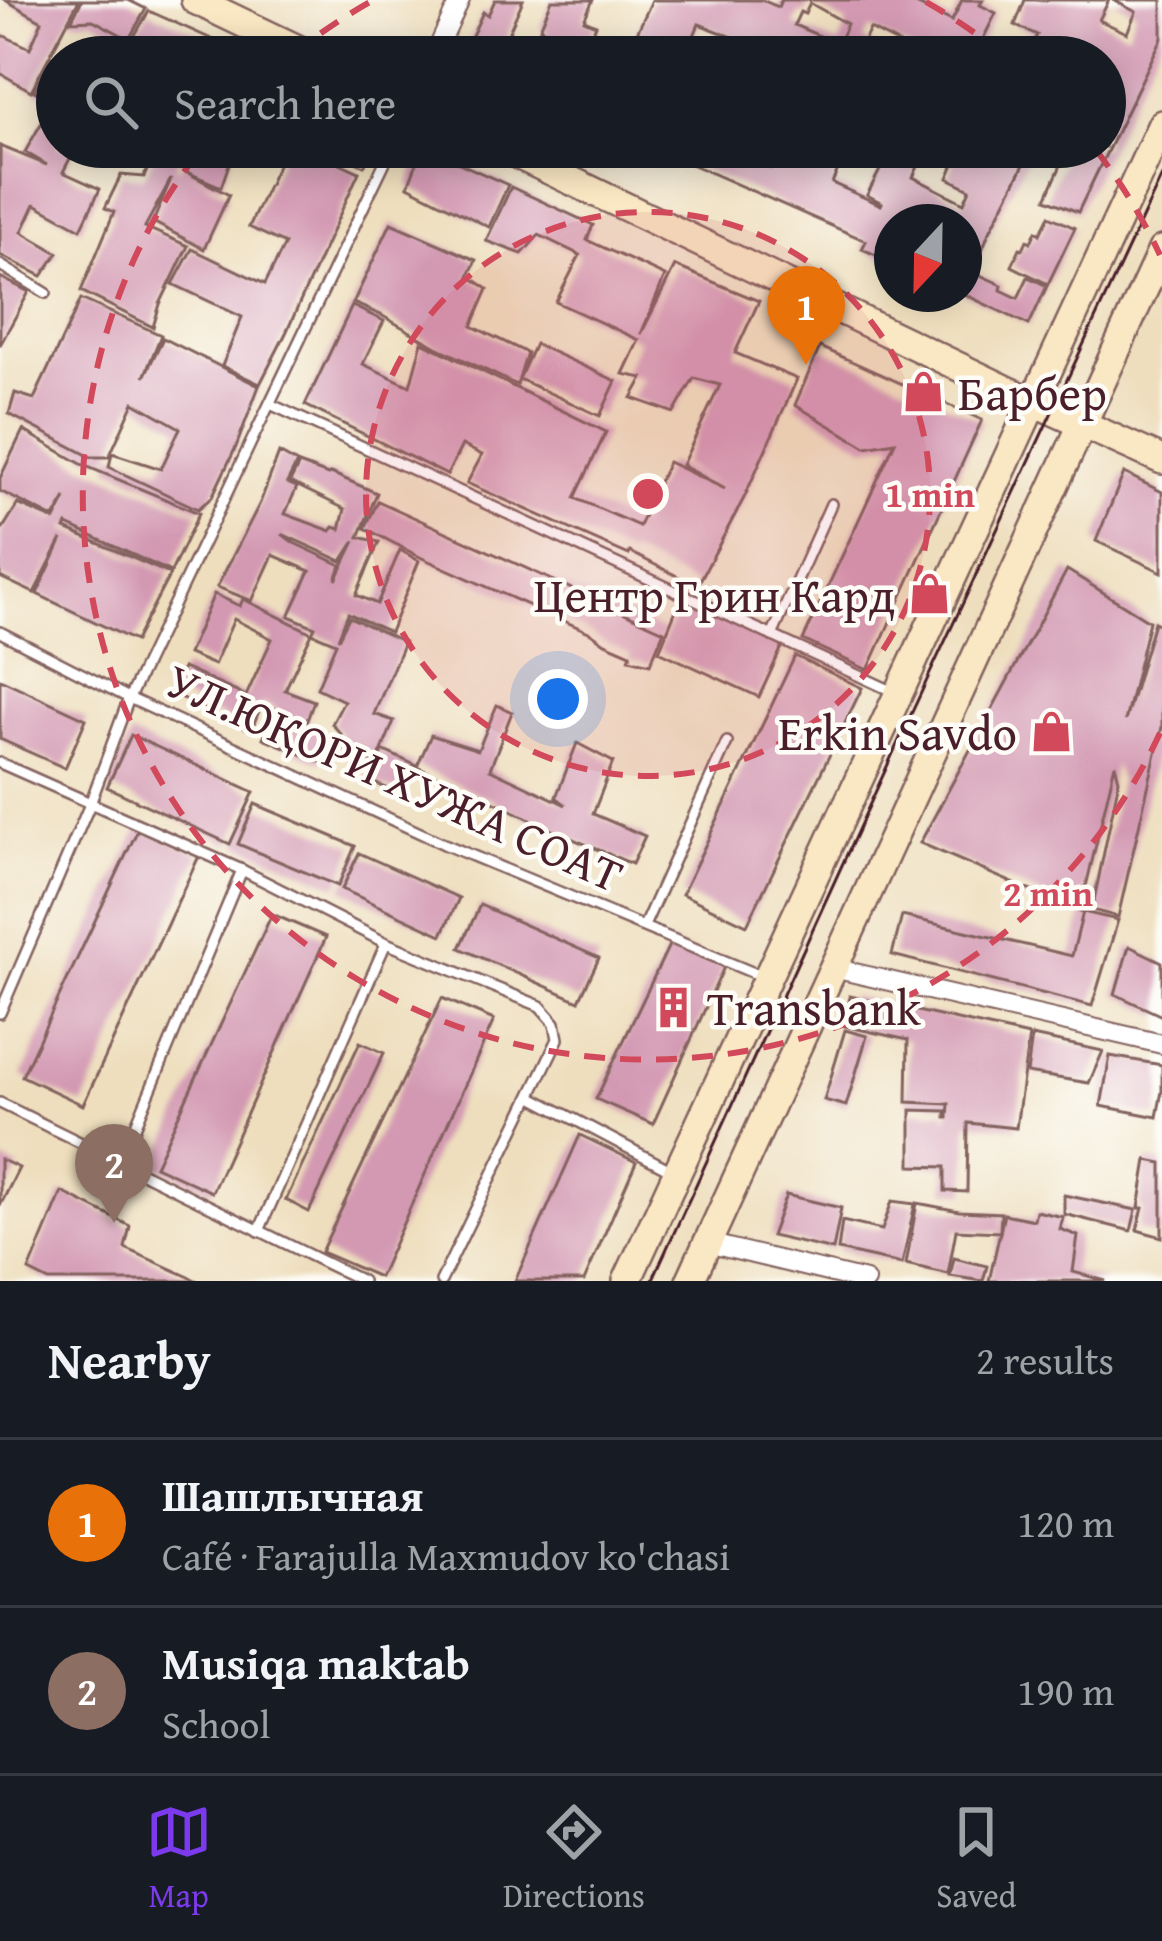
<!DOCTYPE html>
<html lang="en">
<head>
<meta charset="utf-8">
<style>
	body { margin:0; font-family:"Gentium Book Plus",serif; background:#20242c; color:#f1f3f6 }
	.compass { position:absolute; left:874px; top:204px; width:108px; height:108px; border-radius:50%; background:#171b24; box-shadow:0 6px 30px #0003; rotate:202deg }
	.you { position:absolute; left:558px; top:699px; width:42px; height:42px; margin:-30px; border:9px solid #fff; border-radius:50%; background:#1a73e8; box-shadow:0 0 0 18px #1a73e833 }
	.badge { display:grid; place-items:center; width:78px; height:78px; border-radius:50%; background:#7c3aed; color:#fff; font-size:39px; font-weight:700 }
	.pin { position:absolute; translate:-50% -99px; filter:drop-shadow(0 3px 6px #0008) }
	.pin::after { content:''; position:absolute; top:63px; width:42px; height:36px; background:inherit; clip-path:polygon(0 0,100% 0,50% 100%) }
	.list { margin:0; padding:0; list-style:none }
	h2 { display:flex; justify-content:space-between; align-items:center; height:156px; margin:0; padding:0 48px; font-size:51px }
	h2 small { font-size:39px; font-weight:400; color:#9ea1a6 }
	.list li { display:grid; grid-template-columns:78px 1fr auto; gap:36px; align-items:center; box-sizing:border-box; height:168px; padding:0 48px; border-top:3px solid #363941 }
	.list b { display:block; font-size:45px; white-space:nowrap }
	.list p { margin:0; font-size:39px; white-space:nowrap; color:#9ea1a6 }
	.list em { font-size:39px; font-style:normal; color:#9ea1a6 }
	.icon { flex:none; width:66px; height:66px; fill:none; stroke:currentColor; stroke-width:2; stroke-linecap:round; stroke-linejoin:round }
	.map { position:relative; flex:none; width:1162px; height:1281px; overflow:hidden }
	.search { position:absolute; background:#171b24; box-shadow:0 6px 30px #0003; left:36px; right:36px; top:36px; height:132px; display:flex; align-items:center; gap:30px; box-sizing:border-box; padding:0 42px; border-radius:66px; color:#9ea1a6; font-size:45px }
	.sheet { height:492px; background:#171b24 }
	nav { display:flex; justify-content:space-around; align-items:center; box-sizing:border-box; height:168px; border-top:3px solid #363941; background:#171b24; font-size:33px; color:#9ea1a6 }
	nav a { display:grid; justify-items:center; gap:6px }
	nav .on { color:#7c3aed }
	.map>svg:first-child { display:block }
	.building { fill:#d399b2; fill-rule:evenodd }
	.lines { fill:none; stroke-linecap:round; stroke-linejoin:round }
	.lane-casing { stroke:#83625e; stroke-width:14 }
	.street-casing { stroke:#83625e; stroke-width:22 }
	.secondary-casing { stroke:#83625e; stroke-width:32 }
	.lane { stroke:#fff; stroke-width:9 }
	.street { stroke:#fff; stroke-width:18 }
	.secondary { stroke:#fae7c3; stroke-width:27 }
	.tram { stroke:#4a1f2b; stroke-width:3 }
	.ring { fill:none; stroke:#d1495b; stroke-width:6; stroke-dasharray:21 15 }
	.labels { text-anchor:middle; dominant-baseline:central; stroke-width:9; stroke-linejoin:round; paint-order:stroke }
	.poi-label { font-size:48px; fill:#4a1f2b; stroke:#fdfcf7; text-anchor:start }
	.street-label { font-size:48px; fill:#4a1f2b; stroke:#fdfcf7 }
	.centre { fill:#d1495b; stroke:#fdfcf7; stroke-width:6 }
	.ring-label { font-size:36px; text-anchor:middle; font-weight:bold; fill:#d1495b; stroke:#fdfcf7; stroke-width:9; stroke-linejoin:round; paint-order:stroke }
</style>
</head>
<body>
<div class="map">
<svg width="1162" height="1281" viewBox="0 0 1162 1281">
	<rect width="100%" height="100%" fill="#fdfcf7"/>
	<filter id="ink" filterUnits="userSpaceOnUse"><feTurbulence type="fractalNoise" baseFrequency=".00833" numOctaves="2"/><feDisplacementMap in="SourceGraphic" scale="24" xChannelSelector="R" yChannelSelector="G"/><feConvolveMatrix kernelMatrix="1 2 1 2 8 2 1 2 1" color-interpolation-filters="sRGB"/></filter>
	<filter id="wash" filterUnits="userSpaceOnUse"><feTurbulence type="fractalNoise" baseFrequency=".004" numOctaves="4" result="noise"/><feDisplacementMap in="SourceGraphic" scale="48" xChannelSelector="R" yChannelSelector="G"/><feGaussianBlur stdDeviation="2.7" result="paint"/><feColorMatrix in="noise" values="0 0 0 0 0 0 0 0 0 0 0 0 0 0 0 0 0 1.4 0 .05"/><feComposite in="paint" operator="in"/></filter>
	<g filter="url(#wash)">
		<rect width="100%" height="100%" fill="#eedebd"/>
		<g id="blocks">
			<g class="building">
				<path d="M 5,0 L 79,0 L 31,91 L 0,73 L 0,34 L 30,48 L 42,21 Z"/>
				<path d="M 82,0 L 128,0 L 146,9 L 129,39 L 93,20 L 71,21 Z"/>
				<path d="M 495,0 L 523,0 L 504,43 L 535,57 L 547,31 L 540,28 L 552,0 L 593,0 L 584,20 L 596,25 L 581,57 L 462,57 L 483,12 L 488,15 Z"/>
				<path d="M 652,0 L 762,0 L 778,7 L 781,0 L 907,0 L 952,21 L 962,0 L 983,0 L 980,5 L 996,13 L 978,49 L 992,57 L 925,57 L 870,29 L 864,41 L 878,47 L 874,57 L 732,57 L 733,53 L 727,50 L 733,37 L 699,24 L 685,57 L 626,57 ZM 810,3 L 847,24 L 838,44 L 794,25 L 800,12 L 805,14 Z"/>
				<path d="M 1025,0 L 1109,0 L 1099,20 L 1127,33 L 1136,12 L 1113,0 L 1162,0 L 1162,38 L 1078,212 L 1046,199 L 1065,156 L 1051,147 L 1105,147 L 1105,57 L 996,57 L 1005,40 L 1028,52 L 1037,35 L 1015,25 Z"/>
				<path d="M 149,11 L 227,46 L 222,57 L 175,57 L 158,47 L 152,57 L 122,57 Z"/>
				<path d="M 52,57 L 57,60 L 57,102 L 34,91 Z"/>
				<path d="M 51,106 L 57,108 L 57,147 L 76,147 L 63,172 L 100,189 L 81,229 L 35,204 L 22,232 L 58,253 L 42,276 L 0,255 L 0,146 L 47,165 L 25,152 Z"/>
				<path d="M 158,147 L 184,147 L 176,167 L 180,169 L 188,147 L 235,147 L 221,187 L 186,172 L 229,195 L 204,249 L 153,222 L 171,179 L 145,227 L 188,246 L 160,304 L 153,327 L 81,291 L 114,212 L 105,208 L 121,175 L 144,177 Z"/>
				<path d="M 286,147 L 305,147 L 359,172 L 286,333 L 260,384 L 222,366 L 242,317 L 173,284 L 192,249 L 265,284 L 285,244 L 249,227 Z"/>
				<path d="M 324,147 L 374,147 L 364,166 Z"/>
				<path d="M 423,147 L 508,185 L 489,227 L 408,186 Z"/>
				<path d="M 652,147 L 731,147 L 729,150 L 770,168 L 780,147 L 848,147 L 832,183 L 881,205 L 882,203 L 867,195 L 892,147 L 1033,147 L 988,235 L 977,263 L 973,261 L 969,270 L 1002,285 L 1001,290 L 1018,298 L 1028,277 L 1047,286 L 1029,325 L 964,294 L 964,222 L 947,222 L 949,219 L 920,205 L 912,222 L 892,222 L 892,262 L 862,249 L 866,241 ZM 926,150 L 954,164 L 948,178 L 970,189 L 964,203 L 913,177 Z"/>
				<path d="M 511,187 L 593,225 L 587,240 L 665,276 L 641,334 L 675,266 L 759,301 L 735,353 L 797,379 L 744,498 L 697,586 L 630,552 L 629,555 L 467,483 L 482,455 L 462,445 L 447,475 L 305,405 L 352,306 L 384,321 L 363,364 L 410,386 L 422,342 L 606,432 L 575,498 L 639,526 L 668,462 L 725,489 L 682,465 L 720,385 L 694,378 L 674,413 L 632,398 L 643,378 L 623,374 L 639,340 L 556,302 L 580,255 L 539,235 L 522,254 L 486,241 Z"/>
				<path d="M 1049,216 L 1075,228 L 1048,284 L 1012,266 L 1020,248 L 1023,249 L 1027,240 L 1031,242 L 1036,231 L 1040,234 Z"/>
				<path d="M 391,223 L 476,260 L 469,276 L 488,289 L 472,326 L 527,353 L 519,379 L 535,344 L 616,381 L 600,416 L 519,379 L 517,385 L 437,347 L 381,315 L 353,303 Z"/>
				<path d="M 0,277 L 29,292 L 0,345 Z"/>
				<path d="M 81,299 L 161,335 L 144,377 L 163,338 L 259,386 L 236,447 L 212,497 L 198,509 L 109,467 L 112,453 L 161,469 L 180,428 L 134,402 L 109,457 L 91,457 L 9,414 L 15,393 L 34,399 Z"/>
				<path d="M 820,347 L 982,420 L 868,670 L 803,640 L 895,442 L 866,447 L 795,405 Z"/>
				<path d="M 23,430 L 83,465 L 199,513 L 171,572 L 67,525 L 65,529 L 170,574 L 135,641 L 37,594 L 62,539 L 34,593 L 0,577 L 0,533 L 18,504 L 55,520 L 66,498 L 54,518 L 0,491 L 0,478 Z"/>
				<path d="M 279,453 L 297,463 L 287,483 L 297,487 L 285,514 L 331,531 L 334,527 L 340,529 L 345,509 L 290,482 L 299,464 L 328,475 L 331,473 L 377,493 L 359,537 L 379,542 L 356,595 L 377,604 L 400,550 L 419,561 L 390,632 L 348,613 L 338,639 L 349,617 L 404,642 L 374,714 L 394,721 L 378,760 L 384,751 L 415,765 L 403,795 L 367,780 L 375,763 L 338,746 L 341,734 L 332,724 L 344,701 L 317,688 L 336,643 L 312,633 L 315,627 L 289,616 L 310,571 L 273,555 L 252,601 L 217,587 L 260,503 ZM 282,534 L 342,561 L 355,541 L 336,580 L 341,565 L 294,543 Z"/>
				<path d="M 1124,473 L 1162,492 L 1162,572 L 1096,541 Z"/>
				<path d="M 378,501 L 664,631 L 650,664 L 629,659 L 631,654 L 605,643 L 591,633 L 420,557 L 365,528 Z"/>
				<path d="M 1067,570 L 1149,621 L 1125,721 L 1154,622 L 1162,626 L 1162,727 L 1118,917 L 1092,910 L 1119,780 L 1115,764 L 1080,912 L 920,843 Z"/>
				<path d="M 214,594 L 240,606 L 243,599 L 312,633 L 285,690 L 314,701 L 305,726 L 330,735 L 320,762 L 263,738 L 276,709 L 262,703 L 251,731 L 172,693 L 183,668 L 246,696 L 272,639 L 234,619 L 214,665 L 188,654 Z"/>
				<path d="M 681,598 L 783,645 L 759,697 L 659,651 Z"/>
				<path d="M 795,656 L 862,688 L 747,925 L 682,894 Z"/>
				<path d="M 0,679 L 86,719 L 65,768 L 0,739 Z"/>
				<path d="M 497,705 L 512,712 L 490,769 L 566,805 L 556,797 L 577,743 L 613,762 L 593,814 L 645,836 L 632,864 L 554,831 L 481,795 L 417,767 L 431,735 L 478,750 Z"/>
				<path d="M 131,735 L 254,792 L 230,844 L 107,787 Z"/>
				<path d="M 255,804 L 355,846 L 338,886 L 238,844 Z"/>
				<path d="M 139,827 L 200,854 L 83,1105 L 22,1076 Z"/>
				<path d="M 359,853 L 459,898 L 442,935 L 342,889 Z"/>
				<path d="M 480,905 L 599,958 L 579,1001 L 460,948 Z"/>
				<path d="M 1083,912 L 1118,920 L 1092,1006 L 892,955 L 902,916 L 1072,956 Z"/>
				<path d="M 272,914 L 326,937 L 212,1192 L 155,1166 Z"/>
				<path d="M 670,943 L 724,967 L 653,1124 L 596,1099 Z"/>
				<path d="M 1129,946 L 1162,962 L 1162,1016 L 1115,994 Z"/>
				<path d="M 850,996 L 1029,1036 L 1016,1128 L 968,1123 L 967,1192 L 945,1191 L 945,1167 L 911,1166 L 911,1110 L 946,1111 L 946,1118 L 948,1118 L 949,1104 L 907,1102 L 908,1040 L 845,1026 Z"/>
				<path d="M 442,998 L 494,1020 L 379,1277 L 321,1252 Z"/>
				<path d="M 845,1030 L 867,1036 L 846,1106 L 824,1100 Z"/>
				<path d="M 1032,1036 L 1103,1051 L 1089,1083 L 1027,1073 Z"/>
				<path d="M 360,1042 L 384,1053 L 309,1212 L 286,1200 Z"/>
				<path d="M 1110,1056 L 1162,1065 L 1162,1091 L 1157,1117 L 1101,1106 Z"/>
				<path d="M 580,1135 L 636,1162 L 584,1281 L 515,1281 Z"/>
				<path d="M 0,1159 L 19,1168 L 0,1206 Z"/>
				<path d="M 1147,1160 L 1162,1163 L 1162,1237 L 1137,1230 L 1143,1208 L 1139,1208 Z"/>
				<path d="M 62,1192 L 130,1226 L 125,1248 L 198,1281 L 49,1281 L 29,1271 Z"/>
				<path d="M 786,1195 L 841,1208 L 833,1250 L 771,1236 Z"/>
				<path d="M 1064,1195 L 1136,1210 L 1131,1231 L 1064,1214 Z"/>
				<path d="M 892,1201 L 915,1204 L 902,1264 L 838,1250 L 842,1221 L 882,1230 Z"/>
				<path d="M 917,1203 L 959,1211 L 1001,1213 L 1000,1232 L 956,1230 L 948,1274 L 906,1264 Z"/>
				<path d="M 1036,1211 L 1063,1217 L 1060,1229 L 1078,1236 L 1073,1272 L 1106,1281 L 989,1281 L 1004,1214 L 1034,1220 Z"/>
				<path d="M 954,1258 L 987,1266 L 983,1281 L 950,1276 Z"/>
			</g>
		</g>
	</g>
	<g filter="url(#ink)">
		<use href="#blocks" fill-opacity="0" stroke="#83625e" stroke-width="3"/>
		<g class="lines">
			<defs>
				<g id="lane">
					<path d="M 0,265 L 46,293"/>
					<path d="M 270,404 L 892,691"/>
					<path d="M 0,632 L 129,698 L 444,844 L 761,976"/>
					<path d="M 772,636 L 831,504"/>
					<path d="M 0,763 L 242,870 L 386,943 L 540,1006 L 555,1023 L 558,1039 L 441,1281"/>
					<path d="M 644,926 L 727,742"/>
					<path d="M 0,1013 L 90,804 L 129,698 L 392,147"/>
					<path d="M 532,1097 L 676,1173"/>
					<path d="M 0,1103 L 362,1281"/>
					<path d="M 121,1161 L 242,870"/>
					<path d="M 259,1231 L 386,943"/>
				</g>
				<g id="street">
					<path d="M 434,57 L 460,0"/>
					<path d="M 833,968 L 1162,1044"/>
					<path d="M 707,1243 L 865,1281"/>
				</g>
				<g id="secondary">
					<path d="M 195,0 L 314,57"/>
					<path d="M 501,147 L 1005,389 L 1162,460"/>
					<path d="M 627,1281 L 1162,124"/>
					<path d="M 690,1281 L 1162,250"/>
				</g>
			</defs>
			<use href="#lane" class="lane-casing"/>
			<use href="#street" class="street-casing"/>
			<use href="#secondary" class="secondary-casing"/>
			<use href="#lane" class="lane"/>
			<use href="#street" class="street"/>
			<use href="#secondary" class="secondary"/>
			<path class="tram" d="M 652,1281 L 906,725 L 1162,176"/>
		</g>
	</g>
	<circle cx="648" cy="494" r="282" fill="#d1495b" fill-opacity=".12"/>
	<g class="ring">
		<circle cx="648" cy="494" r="282"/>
		<path d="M1160 733A565 565 0 1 1 200 150M292 55A565 565 0 0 1 370 2M926 2A565 565 0 0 1 1004 55M1096 150A565 565 0 0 1 1160 255"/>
	</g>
	<defs>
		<symbol id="shop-bare" viewBox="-9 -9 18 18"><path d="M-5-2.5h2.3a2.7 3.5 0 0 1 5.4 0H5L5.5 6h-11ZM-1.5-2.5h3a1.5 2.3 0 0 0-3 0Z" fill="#d1495b" stroke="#fdfcf7" stroke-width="2.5" paint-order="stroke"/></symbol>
		<symbol id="building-bare" viewBox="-9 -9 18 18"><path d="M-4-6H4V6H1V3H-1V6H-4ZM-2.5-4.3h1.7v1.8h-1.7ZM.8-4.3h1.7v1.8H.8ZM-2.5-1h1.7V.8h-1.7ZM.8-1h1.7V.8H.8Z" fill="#d1495b" stroke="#fdfcf7" stroke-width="2.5" paint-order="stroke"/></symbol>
	</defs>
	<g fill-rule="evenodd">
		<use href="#shop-bare" x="894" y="362" width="59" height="59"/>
		<use href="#shop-bare" x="900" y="564" width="59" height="59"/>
		<use href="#shop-bare" x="1022" y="702" width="59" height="59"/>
		<use href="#building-bare" x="644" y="978" width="59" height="59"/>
	</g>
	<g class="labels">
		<g class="poi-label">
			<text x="958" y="392">Барбер</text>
			<text x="895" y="594" text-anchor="end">Центр Грин Кард</text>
			<text x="1017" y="732" text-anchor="end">Erkin Savdo</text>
			<text x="707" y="1007">Transbank</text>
		</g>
		<g class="street-label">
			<text transform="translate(395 777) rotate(24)">УЛ.ЮҚОРИ ХУЖА СОАТ</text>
		</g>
	</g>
	<circle cx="648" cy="494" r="18" class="centre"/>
	<g class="ring-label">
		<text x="930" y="507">1 min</text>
		<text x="1048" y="906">2 min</text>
	</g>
</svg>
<svg class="compass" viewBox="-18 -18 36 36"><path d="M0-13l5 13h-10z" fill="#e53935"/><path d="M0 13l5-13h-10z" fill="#9ea1a6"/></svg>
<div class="you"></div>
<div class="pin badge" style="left:806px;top:365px;background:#e8710a">1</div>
<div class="pin badge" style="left:114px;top:1223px;background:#8d6e63">2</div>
<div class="search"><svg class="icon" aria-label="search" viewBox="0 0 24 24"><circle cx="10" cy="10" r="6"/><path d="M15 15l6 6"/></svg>Search here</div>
</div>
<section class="sheet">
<h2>Nearby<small>2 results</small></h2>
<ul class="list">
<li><span class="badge" style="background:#e8710a">1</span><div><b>Шашлычная</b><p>Café · Farajulla Maxmudov ko'chasi</p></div><em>120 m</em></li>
<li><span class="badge" style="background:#8d6e63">2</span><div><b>Musiqa maktab</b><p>School</p></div><em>190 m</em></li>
</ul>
</section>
<nav>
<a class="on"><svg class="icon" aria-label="map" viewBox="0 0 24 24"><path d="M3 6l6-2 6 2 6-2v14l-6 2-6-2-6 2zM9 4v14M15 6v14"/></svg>Map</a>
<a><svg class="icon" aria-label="directions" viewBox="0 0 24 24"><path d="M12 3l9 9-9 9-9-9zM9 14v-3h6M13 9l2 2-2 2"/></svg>Directions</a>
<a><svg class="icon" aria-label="saved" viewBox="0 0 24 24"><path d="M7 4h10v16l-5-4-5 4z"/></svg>Saved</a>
</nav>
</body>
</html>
